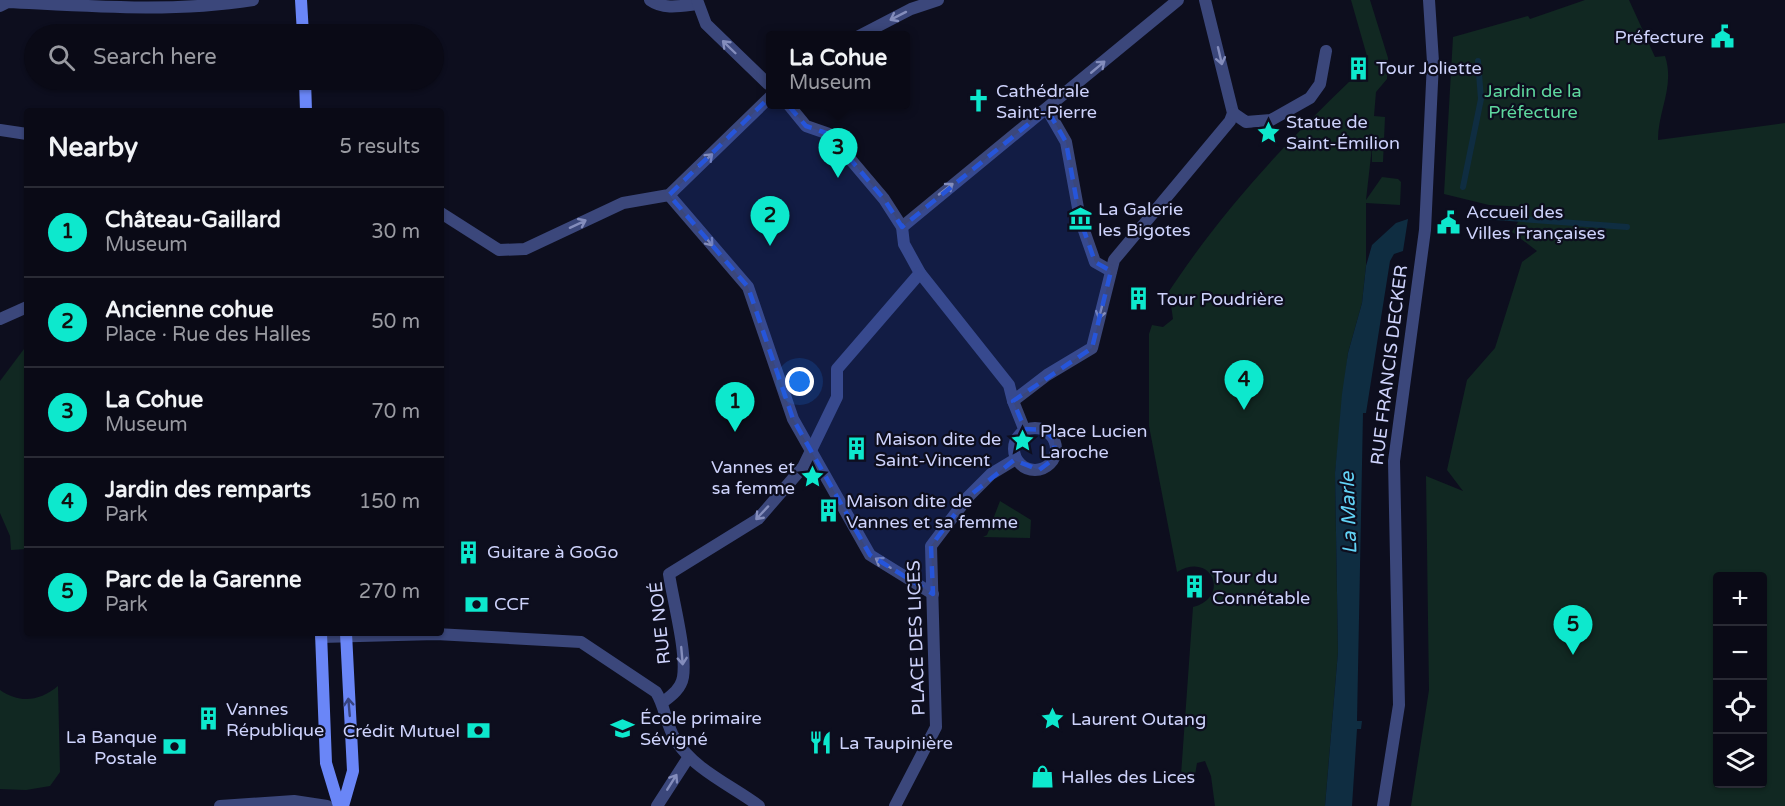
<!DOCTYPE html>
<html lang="en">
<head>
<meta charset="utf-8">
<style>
	body { margin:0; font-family:"Varela Round",sans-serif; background:#13131f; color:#f1f3f6 }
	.controls { position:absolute; right:18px; bottom:18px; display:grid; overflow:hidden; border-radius:6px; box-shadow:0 2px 4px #0004 }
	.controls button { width:54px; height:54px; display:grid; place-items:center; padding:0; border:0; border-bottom:2px solid #2a2b35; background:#0a0a16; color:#f1f3f6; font:30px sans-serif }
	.you { position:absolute; left:800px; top:382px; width:21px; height:21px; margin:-15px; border:4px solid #fff; border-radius:50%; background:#1a73e8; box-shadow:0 0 0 9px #1a73e833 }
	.badge { display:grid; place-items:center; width:39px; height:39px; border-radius:50%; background:#0de8cd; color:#111; font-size:20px; font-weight:700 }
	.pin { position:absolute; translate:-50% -50px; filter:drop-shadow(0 2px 3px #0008) }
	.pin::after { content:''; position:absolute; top:32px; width:21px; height:18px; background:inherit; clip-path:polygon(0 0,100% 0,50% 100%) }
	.popup { position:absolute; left:766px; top:31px; width:144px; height:78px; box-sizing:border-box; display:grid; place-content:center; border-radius:6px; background:#0a0a16; filter:drop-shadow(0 2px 4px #0005); font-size:20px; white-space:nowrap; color:#999aa1 }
	.popup b { font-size:22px; color:#f1f3f6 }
	.popup::after { content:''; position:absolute; left:50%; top:100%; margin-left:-12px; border:12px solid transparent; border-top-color:#0a0a16 }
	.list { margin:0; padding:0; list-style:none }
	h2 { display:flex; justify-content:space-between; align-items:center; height:78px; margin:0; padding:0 24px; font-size:26px }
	h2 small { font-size:20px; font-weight:400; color:#999aa1 }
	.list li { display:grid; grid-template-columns:39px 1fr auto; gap:18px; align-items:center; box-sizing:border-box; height:90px; padding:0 24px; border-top:2px solid #2a2b35 }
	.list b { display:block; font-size:22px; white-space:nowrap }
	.list p { margin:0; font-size:20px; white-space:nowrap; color:#999aa1 }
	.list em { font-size:20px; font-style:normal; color:#999aa1 }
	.icon { flex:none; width:33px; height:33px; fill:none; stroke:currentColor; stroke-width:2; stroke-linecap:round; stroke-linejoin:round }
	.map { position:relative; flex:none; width:1785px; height:806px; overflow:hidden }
	.search { position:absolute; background:#0a0a16; box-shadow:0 2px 4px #0004; left:24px; top:24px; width:420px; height:66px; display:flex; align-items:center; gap:15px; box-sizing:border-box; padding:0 21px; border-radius:33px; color:#999aa1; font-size:22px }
	.panel { position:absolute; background:#0a0a16; box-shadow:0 2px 4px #0004; left:24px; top:108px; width:420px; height:528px; border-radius:6px }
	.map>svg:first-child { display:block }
	.green { fill:#112822; fill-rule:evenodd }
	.water { fill:#0f2d41 }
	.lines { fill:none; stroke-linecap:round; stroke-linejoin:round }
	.stream { stroke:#0f2d41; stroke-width:6 }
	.pedestrian { stroke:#3b477b; stroke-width:12 }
	.minor { stroke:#3b477b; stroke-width:12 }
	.tertiary { stroke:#3b477b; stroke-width:12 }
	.secondary { stroke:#6a86f7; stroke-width:12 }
	.oneway { stroke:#848dbc }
	.oneway2 { stroke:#374480 }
	.marked { fill:#2655da; fill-opacity:0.2; stroke:#2655da; stroke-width:4.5; stroke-dasharray:12 8; stroke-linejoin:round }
	.labels { text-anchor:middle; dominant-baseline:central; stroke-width:4.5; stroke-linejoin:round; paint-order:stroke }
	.poi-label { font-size:18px; fill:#ced3fc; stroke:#0d0e1e; text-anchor:start }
	.park-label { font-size:18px; fill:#5ed79e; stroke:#0d0e1e }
	.street-label { font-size:18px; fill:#ced3fc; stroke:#0d0e1e }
	.water-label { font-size:20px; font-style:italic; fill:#62d3f6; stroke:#0d0e1e }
</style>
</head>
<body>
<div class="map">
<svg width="1785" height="806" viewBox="0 0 1785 806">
	<rect width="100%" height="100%" fill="#0d0e1e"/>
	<g class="green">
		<path d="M 1351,0 L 1370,0 L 1388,58 L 1387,79 L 1376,92 L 1374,116 L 1385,117 L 1383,162 L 1372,162 L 1372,147 L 1366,200 L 1382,177 L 1398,179 L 1401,182 L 1400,205 L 1366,203 L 1366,266 L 1362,303 L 1348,353 L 1335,473 L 1338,652 L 1325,806 L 1215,806 L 1211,776 L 1205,761 L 1197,763 L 1195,775 L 1181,775 L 1193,607 C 1231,597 1212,551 1177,572 L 1149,426 L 1149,334 L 1152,325 L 1163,327 L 1173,319 L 1171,305 L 1164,299 C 1217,217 1280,148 1350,81 L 1362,82 L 1368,75 L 1367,56 Z"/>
		<path d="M 1585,0 L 1629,0 L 1655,57 L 1665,56 C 1675,86 1658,110 1658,140 L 1785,123 L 1785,806 L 1411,806 L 1429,690 L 1426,476 L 1463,491 L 1447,470 L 1467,380 L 1495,348 L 1522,262 L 1537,251 L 1512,232 L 1527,207 L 1489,205 L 1444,194 L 1453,37 L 1528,16 L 1530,19 ZM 1718,576 L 1762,576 L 1762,784 L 1718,784 Z"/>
		<path d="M 27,345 L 27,549 L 11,550 L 10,536 L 0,513 L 0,381 Z"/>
		<path d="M 1000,501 L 1031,520 L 1030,538 L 983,537 L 987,535 Z"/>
		<path d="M 58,686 L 60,772 L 50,786 L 26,790 L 0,789 L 0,690 C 20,704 40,701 58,686 Z"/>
	</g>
	<path class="water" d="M 1408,219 L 1403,251 L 1394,254 L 1390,261 L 1366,413 L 1363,413 L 1357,721 L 1362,721 L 1361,729 L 1357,729 L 1352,806 L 1325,806 L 1338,652 L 1335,473 L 1342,394 L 1348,353 L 1362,303 L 1366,266 L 1372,245 L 1396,223 Z"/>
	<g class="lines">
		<g class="stream">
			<path d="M 1463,187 L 1481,99 L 1478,61"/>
			<path d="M 1482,216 L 1627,227"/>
		</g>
		<g class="pedestrian">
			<path d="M 788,104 L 806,126 L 829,134 L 884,199 L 902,227 L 904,244 L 920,273 L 1009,385 L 1013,401 L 1047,375 L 1092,348 L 1114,260 L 1230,121 L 1233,113 L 1205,0"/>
			<path d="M 1047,109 L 1066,142 L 1080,219 L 1095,262 L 1111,271"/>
			<path d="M 669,195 L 748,287 L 793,419 L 870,555 L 933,594"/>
			<path d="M 441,213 L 499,250 L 525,249 L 623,203 L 669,195 L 770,97"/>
			<path d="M 902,227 L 1178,0"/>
			<path d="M 663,702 C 671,696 681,689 683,677 C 687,652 673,601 669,574 L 758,519 L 803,467 L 837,397 L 837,369 L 920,273"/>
		</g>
		<g class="minor">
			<path d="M 650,0 C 664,10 681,6 698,4"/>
			<path d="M 697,0 L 706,24 L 768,84 L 770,81"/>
			<path d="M 0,6 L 8,2 C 89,6 172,13 253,0"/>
			<path d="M 859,36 L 911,9 L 938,0"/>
			<path d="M 1233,113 L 1246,122 L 1271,120 L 1310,98 L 1320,84 L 1326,51"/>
			<path d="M 0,130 L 27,134"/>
			<path d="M 0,319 L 27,307"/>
			<path d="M 1013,401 L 1025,431"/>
			<circle cx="1035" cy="449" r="21"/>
			<path d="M 321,637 L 436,634 L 581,642 L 656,692 C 665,706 666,725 675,739 C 694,770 731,785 759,806"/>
			<path d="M 220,806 L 294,801 L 327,806"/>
			<path d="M 657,806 L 688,758"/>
			<path d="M 895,806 L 936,727 L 931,546 L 968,497 L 991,474 L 1016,459"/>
		</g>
		<path class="tertiary" d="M 1383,806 L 1399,705 L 1394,461 L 1425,230 L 1433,62 L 1429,0"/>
		<g class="secondary">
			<path d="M 301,0 L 303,34"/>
			<path d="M 305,80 L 306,111"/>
			<path d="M 321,633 L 326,763 L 339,806"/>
			<path d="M 343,806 L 353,771 L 346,633"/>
		</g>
	</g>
	<defs><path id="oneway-shaft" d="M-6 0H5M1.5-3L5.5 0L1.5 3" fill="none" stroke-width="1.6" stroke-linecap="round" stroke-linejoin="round" transform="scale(1.5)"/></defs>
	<g class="oneway">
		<use href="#oneway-shaft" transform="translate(898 16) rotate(153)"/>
		<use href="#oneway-shaft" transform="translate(729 47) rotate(-136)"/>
		<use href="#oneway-shaft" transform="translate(1220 56) rotate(77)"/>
		<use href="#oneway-shaft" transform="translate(1098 67) rotate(-40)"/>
		<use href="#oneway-shaft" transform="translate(706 160) rotate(-43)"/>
		<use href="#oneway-shaft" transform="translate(946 189) rotate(-38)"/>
		<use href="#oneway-shaft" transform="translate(578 224) rotate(-25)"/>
		<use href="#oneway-shaft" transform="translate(707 239) rotate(50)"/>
		<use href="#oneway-shaft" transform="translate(1101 310) rotate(104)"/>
		<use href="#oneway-shaft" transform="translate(762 513) rotate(133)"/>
		<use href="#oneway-shaft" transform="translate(883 563) rotate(-148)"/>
		<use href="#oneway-shaft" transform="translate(682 656) rotate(85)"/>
		<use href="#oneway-shaft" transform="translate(672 782) rotate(-58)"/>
	</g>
	<use class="oneway2" href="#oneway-shaft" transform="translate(349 707) rotate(-95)"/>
	<path class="marked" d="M 776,91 L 806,126 L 829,134 L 884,199 L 902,227 L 1047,109 L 1066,142 L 1080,219 L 1095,262 L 1111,271 L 1092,348 L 1013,401 L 1025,429 L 1044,430 L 1054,439 L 1055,458 L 1039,470 L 1014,460 L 968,497 L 931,546 L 933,594 L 870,555 L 793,419 L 748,287 L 669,195 Z"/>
	<defs>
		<symbol id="civic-bare" viewBox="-9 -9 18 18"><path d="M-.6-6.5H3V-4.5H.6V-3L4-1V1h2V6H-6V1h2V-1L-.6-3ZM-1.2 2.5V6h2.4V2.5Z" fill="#0de8cd" stroke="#0d0e1e" stroke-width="2.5" paint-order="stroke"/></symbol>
		<symbol id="building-bare" viewBox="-9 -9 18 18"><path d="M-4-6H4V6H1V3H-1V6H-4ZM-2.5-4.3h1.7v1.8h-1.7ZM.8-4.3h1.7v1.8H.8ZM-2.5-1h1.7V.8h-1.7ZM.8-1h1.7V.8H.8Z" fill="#0de8cd" stroke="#0d0e1e" stroke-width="2.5" paint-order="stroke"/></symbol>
		<symbol id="church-bare" viewBox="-9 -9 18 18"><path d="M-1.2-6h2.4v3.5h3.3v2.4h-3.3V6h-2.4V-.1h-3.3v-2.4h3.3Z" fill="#0de8cd" stroke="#0d0e1e" stroke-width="2.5" paint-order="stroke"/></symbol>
		<symbol id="sight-bare" viewBox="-9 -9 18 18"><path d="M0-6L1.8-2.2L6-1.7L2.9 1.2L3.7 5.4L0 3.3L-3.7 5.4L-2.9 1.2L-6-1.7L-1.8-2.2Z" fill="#0de8cd" stroke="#0d0e1e" stroke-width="2.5" paint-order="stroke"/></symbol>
		<symbol id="museum-bare" viewBox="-9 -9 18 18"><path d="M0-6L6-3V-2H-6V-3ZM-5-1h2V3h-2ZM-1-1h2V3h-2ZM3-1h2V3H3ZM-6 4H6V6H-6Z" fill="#0de8cd" stroke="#0d0e1e" stroke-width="2.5" paint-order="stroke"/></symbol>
		<symbol id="bank-bare" viewBox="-9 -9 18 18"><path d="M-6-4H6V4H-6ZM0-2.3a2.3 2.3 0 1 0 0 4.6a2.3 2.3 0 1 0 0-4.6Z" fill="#0de8cd" stroke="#0d0e1e" stroke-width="2.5" paint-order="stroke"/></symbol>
		<symbol id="school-bare" viewBox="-9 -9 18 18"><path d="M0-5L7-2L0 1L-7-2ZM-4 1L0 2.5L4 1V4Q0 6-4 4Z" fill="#0de8cd" stroke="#0d0e1e" stroke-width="2.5" paint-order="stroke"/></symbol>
		<symbol id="restaurant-bare" viewBox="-9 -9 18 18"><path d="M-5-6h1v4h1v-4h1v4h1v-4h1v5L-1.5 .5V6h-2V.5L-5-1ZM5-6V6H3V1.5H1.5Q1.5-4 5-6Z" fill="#0de8cd" stroke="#0d0e1e" stroke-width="2.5" paint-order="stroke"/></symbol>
		<symbol id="shop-bare" viewBox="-9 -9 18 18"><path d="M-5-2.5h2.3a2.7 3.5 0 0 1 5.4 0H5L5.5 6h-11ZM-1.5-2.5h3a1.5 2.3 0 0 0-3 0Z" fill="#0de8cd" stroke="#0d0e1e" stroke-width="2.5" paint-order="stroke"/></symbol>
	</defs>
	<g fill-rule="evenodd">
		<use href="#civic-bare" x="1706" y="20" width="33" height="33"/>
		<use href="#building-bare" x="1342" y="52" width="33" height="33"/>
		<use href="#church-bare" x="962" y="84" width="33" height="33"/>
		<use href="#sight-bare" x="1252" y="116" width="33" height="33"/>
		<use href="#museum-bare" x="1064" y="202" width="33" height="33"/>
		<use href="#civic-bare" x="1432" y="206" width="33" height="33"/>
		<use href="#building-bare" x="1122" y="282" width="33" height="33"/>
		<use href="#sight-bare" x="1006" y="424" width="33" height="33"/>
		<use href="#building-bare" x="840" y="432" width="33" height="33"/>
		<use href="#sight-bare" x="796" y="460" width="33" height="33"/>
		<use href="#building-bare" x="812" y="494" width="33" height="33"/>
		<use href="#building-bare" x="452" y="536" width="33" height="33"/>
		<use href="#building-bare" x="1178" y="570" width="33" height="33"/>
		<use href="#bank-bare" x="460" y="588" width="33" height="33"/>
		<use href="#building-bare" x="192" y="702" width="33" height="33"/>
		<use href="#sight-bare" x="1036" y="702" width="33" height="33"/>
		<use href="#school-bare" x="606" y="712" width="33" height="33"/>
		<use href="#bank-bare" x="462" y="714" width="33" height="33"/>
		<use href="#restaurant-bare" x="804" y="726" width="33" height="33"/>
		<use href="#bank-bare" x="158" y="730" width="33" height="33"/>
		<use href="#shop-bare" x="1026" y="760" width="33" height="33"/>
	</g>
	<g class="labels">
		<g class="poi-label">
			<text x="1704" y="37" text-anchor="end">Préfecture</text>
			<text x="1376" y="68">Tour Joliette</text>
			<text x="996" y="91">Cathédrale<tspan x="996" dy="21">Saint-Pierre</tspan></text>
			<text x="1286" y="122">Statue de<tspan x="1286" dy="21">Saint-Émilion</tspan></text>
			<text x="1098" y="209">La Galerie<tspan x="1098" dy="21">les Bigotes</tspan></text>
			<text x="1466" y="212">Accueil des<tspan x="1466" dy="21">Villes Françaises</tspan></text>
			<text x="1157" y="299">Tour Poudrière</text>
			<text x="1040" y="431">Place Lucien<tspan x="1040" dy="21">Laroche</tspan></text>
			<text x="875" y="439">Maison dite de<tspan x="875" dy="21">Saint-Vincent</tspan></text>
			<text x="795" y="467" text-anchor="end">Vannes et<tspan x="795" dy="21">sa femme</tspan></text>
			<text x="846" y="501">Maison dite de<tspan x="846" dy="21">Vannes et sa femme</tspan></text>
			<text x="487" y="552">Guitare à GoGo</text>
			<text x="1212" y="577">Tour du<tspan x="1212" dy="21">Connétable</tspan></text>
			<text x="494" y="604">CCF</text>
			<text x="226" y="709">Vannes<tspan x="226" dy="21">République</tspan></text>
			<text x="640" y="718">École primaire<tspan x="640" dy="21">Sévigné</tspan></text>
			<text x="1071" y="719">Laurent Outang</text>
			<text x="460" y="731" text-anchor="end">Crédit Mutuel</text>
			<text x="157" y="737" text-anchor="end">La Banque<tspan x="157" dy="21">Postale</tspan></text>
			<text x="839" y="743">La Taupinière</text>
			<text x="1061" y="777">Halles des Lices</text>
		</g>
		<g class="park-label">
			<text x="1533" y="91">Jardin de la<tspan x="1533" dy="21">Préfecture</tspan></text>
		</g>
		<g class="street-label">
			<text transform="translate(1389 365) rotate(-83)">RUE FRANCIS DECKER</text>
			<text transform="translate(660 623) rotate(-96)">RUE NOÉ</text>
			<text transform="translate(916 638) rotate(-92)">PLACE DES LICES</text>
		</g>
		<g class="water-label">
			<text transform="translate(1349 513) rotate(-92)">La Marle</text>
		</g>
	</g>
</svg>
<div class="controls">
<button>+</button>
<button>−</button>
<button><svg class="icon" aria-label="locate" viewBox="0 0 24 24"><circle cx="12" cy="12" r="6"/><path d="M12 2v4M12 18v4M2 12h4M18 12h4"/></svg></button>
<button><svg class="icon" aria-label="layers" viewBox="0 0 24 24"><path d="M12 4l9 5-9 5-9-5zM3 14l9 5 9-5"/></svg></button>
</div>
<div class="you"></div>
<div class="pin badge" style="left:735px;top:432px">1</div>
<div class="pin badge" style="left:770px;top:246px">2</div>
<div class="pin badge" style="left:838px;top:178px">3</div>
<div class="popup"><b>La Cohue</b>Museum</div>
<div class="pin badge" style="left:1244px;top:410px">4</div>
<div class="pin badge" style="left:1573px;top:655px">5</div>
<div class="search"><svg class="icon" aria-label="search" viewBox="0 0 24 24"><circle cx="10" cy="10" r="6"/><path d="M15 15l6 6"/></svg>Search here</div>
<section class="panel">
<h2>Nearby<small>5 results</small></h2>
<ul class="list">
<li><span class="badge">1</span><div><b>Château-Gaillard</b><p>Museum</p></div><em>30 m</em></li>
<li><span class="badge">2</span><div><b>Ancienne cohue</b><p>Place · Rue des Halles</p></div><em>50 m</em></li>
<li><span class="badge">3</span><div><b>La Cohue</b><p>Museum</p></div><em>70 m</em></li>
<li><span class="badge">4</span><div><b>Jardin des remparts</b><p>Park</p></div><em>150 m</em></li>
<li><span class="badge">5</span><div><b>Parc de la Garenne</b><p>Park</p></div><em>270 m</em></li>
</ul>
</section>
</div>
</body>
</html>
